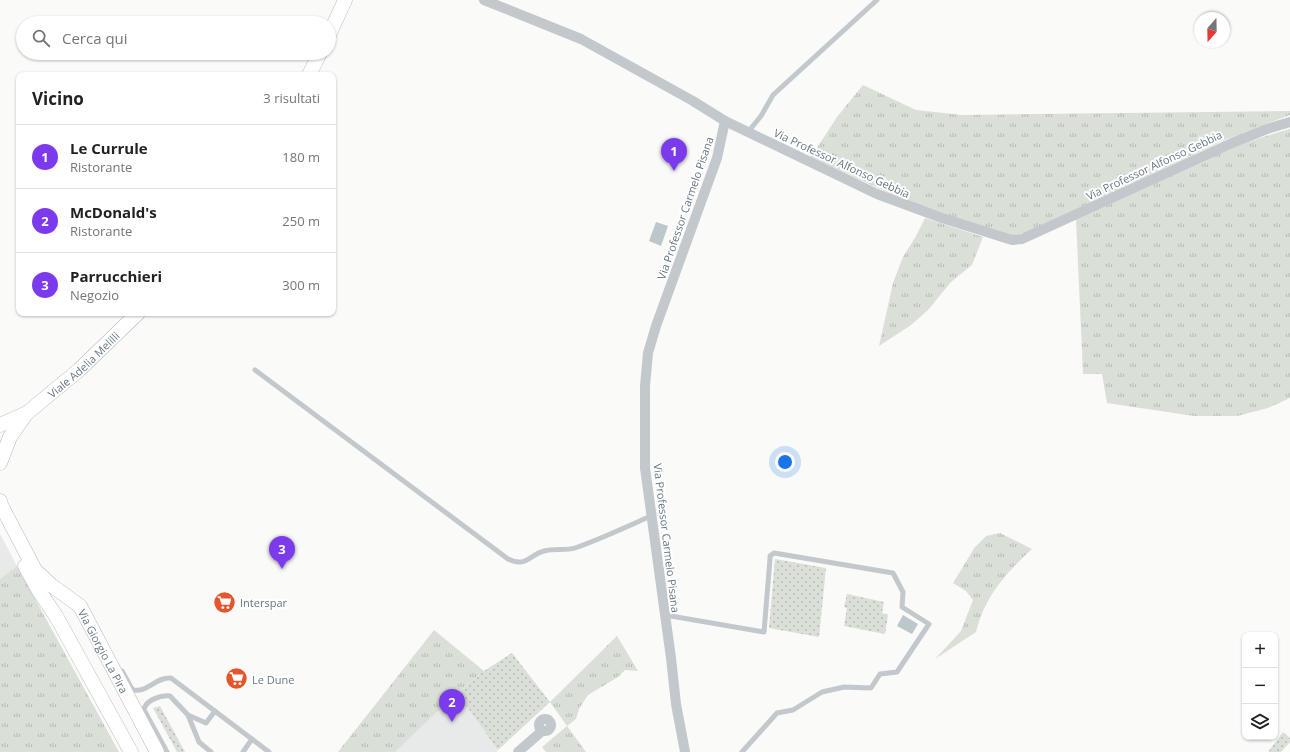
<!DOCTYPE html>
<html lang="it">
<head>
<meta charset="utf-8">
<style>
	body { margin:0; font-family:"Open Sans",sans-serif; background:#f2f2f2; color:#202124 }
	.controls { position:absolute; right:12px; bottom:12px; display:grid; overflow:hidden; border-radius:8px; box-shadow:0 1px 3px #0004 }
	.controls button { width:36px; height:36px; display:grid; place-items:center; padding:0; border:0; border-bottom:1px solid #e0e0e0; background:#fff; color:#202124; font:20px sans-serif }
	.compass { position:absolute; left:1194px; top:12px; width:36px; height:36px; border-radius:50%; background:#fff; box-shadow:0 1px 3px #0004; rotate:200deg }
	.you { position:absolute; left:785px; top:462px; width:14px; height:14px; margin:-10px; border:3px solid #fff; border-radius:50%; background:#1a73e8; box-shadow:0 0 0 6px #1a73e833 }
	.badge { display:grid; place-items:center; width:26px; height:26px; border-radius:50%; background:#7c3aed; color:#fff; font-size:13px; font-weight:700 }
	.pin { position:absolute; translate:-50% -33px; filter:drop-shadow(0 1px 2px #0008) }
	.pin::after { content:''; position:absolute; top:21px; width:14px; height:12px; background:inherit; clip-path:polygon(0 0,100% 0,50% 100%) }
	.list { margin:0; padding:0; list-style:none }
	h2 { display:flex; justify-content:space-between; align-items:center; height:52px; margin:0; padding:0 16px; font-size:17px }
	h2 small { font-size:13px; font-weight:400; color:#757577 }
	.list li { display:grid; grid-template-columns:26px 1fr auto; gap:12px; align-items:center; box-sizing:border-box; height:64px; padding:0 16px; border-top:1px solid #e0e0e0 }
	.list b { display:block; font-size:15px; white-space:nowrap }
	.list p { margin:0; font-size:13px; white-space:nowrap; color:#757577 }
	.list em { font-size:13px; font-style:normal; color:#757577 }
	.icon { flex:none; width:22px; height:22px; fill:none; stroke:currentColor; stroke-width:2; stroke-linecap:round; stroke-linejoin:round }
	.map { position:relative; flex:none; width:1290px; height:752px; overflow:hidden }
	.search { position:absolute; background:#fff; box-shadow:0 1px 3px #0004; left:16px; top:16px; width:320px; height:44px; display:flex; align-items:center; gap:10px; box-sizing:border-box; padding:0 14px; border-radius:22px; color:#757577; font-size:15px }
	.panel { position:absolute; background:#fff; box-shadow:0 1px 3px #0004; left:16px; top:72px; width:320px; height:244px; border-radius:8px }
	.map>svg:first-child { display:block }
	.built { fill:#e8e9e9 }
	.grass { fill:url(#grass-tufts) }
	.garden { fill:url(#garden-dots) }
	.water { fill:#bbc7cb }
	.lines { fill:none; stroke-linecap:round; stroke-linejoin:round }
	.secondary-casing { stroke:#b3babf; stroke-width:15 }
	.lane { stroke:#c3c8cc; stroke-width:5 }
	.street { stroke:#c3c8cc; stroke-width:10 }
	.secondary { stroke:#fff; stroke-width:14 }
	.labels { text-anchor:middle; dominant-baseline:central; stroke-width:4; stroke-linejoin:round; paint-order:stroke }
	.street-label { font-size:11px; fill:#657683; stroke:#fff }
	.poi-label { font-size:11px; fill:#657683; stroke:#fff; text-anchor:start }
</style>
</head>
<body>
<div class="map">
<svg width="1290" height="752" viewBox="0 0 1290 752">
	<defs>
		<pattern id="grass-tufts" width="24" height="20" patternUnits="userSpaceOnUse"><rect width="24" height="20" fill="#dadfd7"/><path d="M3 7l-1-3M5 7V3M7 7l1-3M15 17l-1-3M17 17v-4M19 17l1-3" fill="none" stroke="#b4b9b4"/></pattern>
		<pattern id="garden-dots" width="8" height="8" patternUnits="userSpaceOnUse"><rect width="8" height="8" fill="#dadfd7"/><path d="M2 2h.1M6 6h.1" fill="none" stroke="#b4b9b4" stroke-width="1.8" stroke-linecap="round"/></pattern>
	</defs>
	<rect width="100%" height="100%" fill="#fafaf8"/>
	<g class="built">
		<path d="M 0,534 L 17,566 L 0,579 Z"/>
		<path d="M 457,693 L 498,750 L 497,752 L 395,752 Z"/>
	</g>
	<g class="grass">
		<path d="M 863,85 L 916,110 L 962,115 L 1290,111 L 1290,115 L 1227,139 L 1025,233 L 1009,236 L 951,217 L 902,199 L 811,157 L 837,117 Z"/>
		<path d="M 1290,129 L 1290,398 L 1268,408 L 1237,416 L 1194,416 L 1107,403 L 1102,374 L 1083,374 L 1076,219 C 1144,187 1218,148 1290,129 Z"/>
		<path d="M 925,218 L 983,237 L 972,265 L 951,282 L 928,310 L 911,325 L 879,346 L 893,283 L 903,257 L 916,236 Z"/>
		<path d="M 1000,533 L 1032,549 C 1005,574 985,596 976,632 L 935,659 L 961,631 L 973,600 L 966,591 L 953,583 L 975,547 L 986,536 Z"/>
		<path d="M 17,566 L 119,752 L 0,752 L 0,579 Z"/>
		<path d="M 434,630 L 484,671 L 457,693 L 395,752 L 338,752 Z"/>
		<path d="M 617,636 L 638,671 L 625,670 L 618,677 L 588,695 L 579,709 L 576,719 L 567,726 L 586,752 L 546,752 L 542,747 L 567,726 L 550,702 Z"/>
	</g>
	<g class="garden">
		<path d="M 775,559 L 826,568 L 819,637 L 769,628 Z"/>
		<path d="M 847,594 L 884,602 L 882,613 L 888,615 L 885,634 L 844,626 L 847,608 L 844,607 Z"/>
		<path d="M 512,653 L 550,702 L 498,750 L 457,693 L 484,671 Z"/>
		<path d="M 160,706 L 185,752 L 177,752 L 153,708 Z"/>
		<path d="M 1283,732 L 1290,738 L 1290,742 L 1281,752 L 1268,752 Z"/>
	</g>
	<g class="water">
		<path d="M 656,222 L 668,226 L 661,246 L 649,241 Z"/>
		<path d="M 903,615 L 918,624 L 912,634 L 897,626 Z"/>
	</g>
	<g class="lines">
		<defs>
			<g id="secondary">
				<path d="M 329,35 L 345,0"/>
				<path d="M 309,75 L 320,53"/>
				<path id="s1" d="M 0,425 L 27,413 L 79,370 L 138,313"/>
				<path d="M 0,463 L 10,437 L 26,414"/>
				<path id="s2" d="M 0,501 L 1,505 L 35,570 L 51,585 L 80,606 L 157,752"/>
				<path d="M 25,566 L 39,591 L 56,616 L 131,752"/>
			</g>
		</defs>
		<use href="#secondary" class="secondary-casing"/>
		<g class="lane">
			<path d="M 748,132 L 761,116 L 773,95 L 877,0"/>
			<path d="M 255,370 L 508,559 C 526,568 529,555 544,551 C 554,548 566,551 575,548 C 601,539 626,527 651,516"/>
			<path d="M 665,615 L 764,632 L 770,559 L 770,556 L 774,553 L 893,573 L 903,592 L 902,607 L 929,624 L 897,672 L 880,674 L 871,688 L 844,687 L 822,692 L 793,710 L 777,713 L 742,752"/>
			<path d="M 122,671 L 132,689 L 134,690 C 148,692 156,677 171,678 L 269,752"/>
			<path d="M 188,715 L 206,723 L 215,711"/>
			<path d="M 167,752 L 144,710 C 145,700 161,695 170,696 L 188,715 L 199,742 L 211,752"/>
			<path d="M 243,752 L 252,739"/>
		</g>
		<g class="street">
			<path d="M 484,0 L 581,39 L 693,101 L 725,121 L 877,194 L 942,218 L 1012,240 L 1022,239 L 1232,143 L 1267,129 L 1290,122"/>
			<circle cx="545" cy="725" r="6"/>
			<path d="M 518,752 L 542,731"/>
			<path d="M 685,752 L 676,704 L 671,658 L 645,468 L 645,386 L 648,353 L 656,326 L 717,158 L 725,121"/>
		</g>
		<use href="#secondary" class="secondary"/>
	</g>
	<defs>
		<symbol id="supermarket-disc" viewBox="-11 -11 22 22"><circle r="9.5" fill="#e4572e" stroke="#fff"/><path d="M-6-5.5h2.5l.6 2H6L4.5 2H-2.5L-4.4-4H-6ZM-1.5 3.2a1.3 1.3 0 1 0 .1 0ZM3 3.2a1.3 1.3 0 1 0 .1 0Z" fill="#fff"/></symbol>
	</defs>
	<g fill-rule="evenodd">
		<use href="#supermarket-disc" x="212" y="590" width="25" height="25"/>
		<use href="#supermarket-disc" x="224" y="666" width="25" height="25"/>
	</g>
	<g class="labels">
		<g class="street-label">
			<text transform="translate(842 163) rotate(25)">Via Professor Alfonso Gebbia</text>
			<text transform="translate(1154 165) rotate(-25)">Via Professor Alfonso Gebbia</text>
			<text transform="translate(685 208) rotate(-71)">Via Professor Carmelo Pisana</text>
			<text stroke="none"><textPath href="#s1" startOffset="104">Viale Adelia Melilli</textPath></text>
			<text transform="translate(667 538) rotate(83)">Via Professor Carmelo Pisana</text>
			<text stroke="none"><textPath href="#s2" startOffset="186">Via Giorgio La Pira</textPath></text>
		</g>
		<g class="poi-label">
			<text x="240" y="602">Interspar</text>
			<text x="252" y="679">Le Dune</text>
		</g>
	</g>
</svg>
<div class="controls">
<button>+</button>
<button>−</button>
<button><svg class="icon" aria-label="layers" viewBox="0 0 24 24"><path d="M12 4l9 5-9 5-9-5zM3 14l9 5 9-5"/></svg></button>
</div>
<svg class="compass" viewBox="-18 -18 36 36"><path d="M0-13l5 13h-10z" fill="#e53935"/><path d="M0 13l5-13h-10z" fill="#757577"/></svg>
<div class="you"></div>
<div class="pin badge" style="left:674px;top:171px">1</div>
<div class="pin badge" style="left:452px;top:722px">2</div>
<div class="pin badge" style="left:282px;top:569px">3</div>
<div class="search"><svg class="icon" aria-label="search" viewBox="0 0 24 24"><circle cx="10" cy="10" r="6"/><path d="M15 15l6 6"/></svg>Cerca qui</div>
<section class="panel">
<h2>Vicino<small>3 risultati</small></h2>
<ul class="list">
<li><span class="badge">1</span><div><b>Le Currule</b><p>Ristorante</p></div><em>180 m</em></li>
<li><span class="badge">2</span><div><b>McDonald's</b><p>Ristorante</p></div><em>250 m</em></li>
<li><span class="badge">3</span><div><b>Parrucchieri</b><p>Negozio</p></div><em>300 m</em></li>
</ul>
</section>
</div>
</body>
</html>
